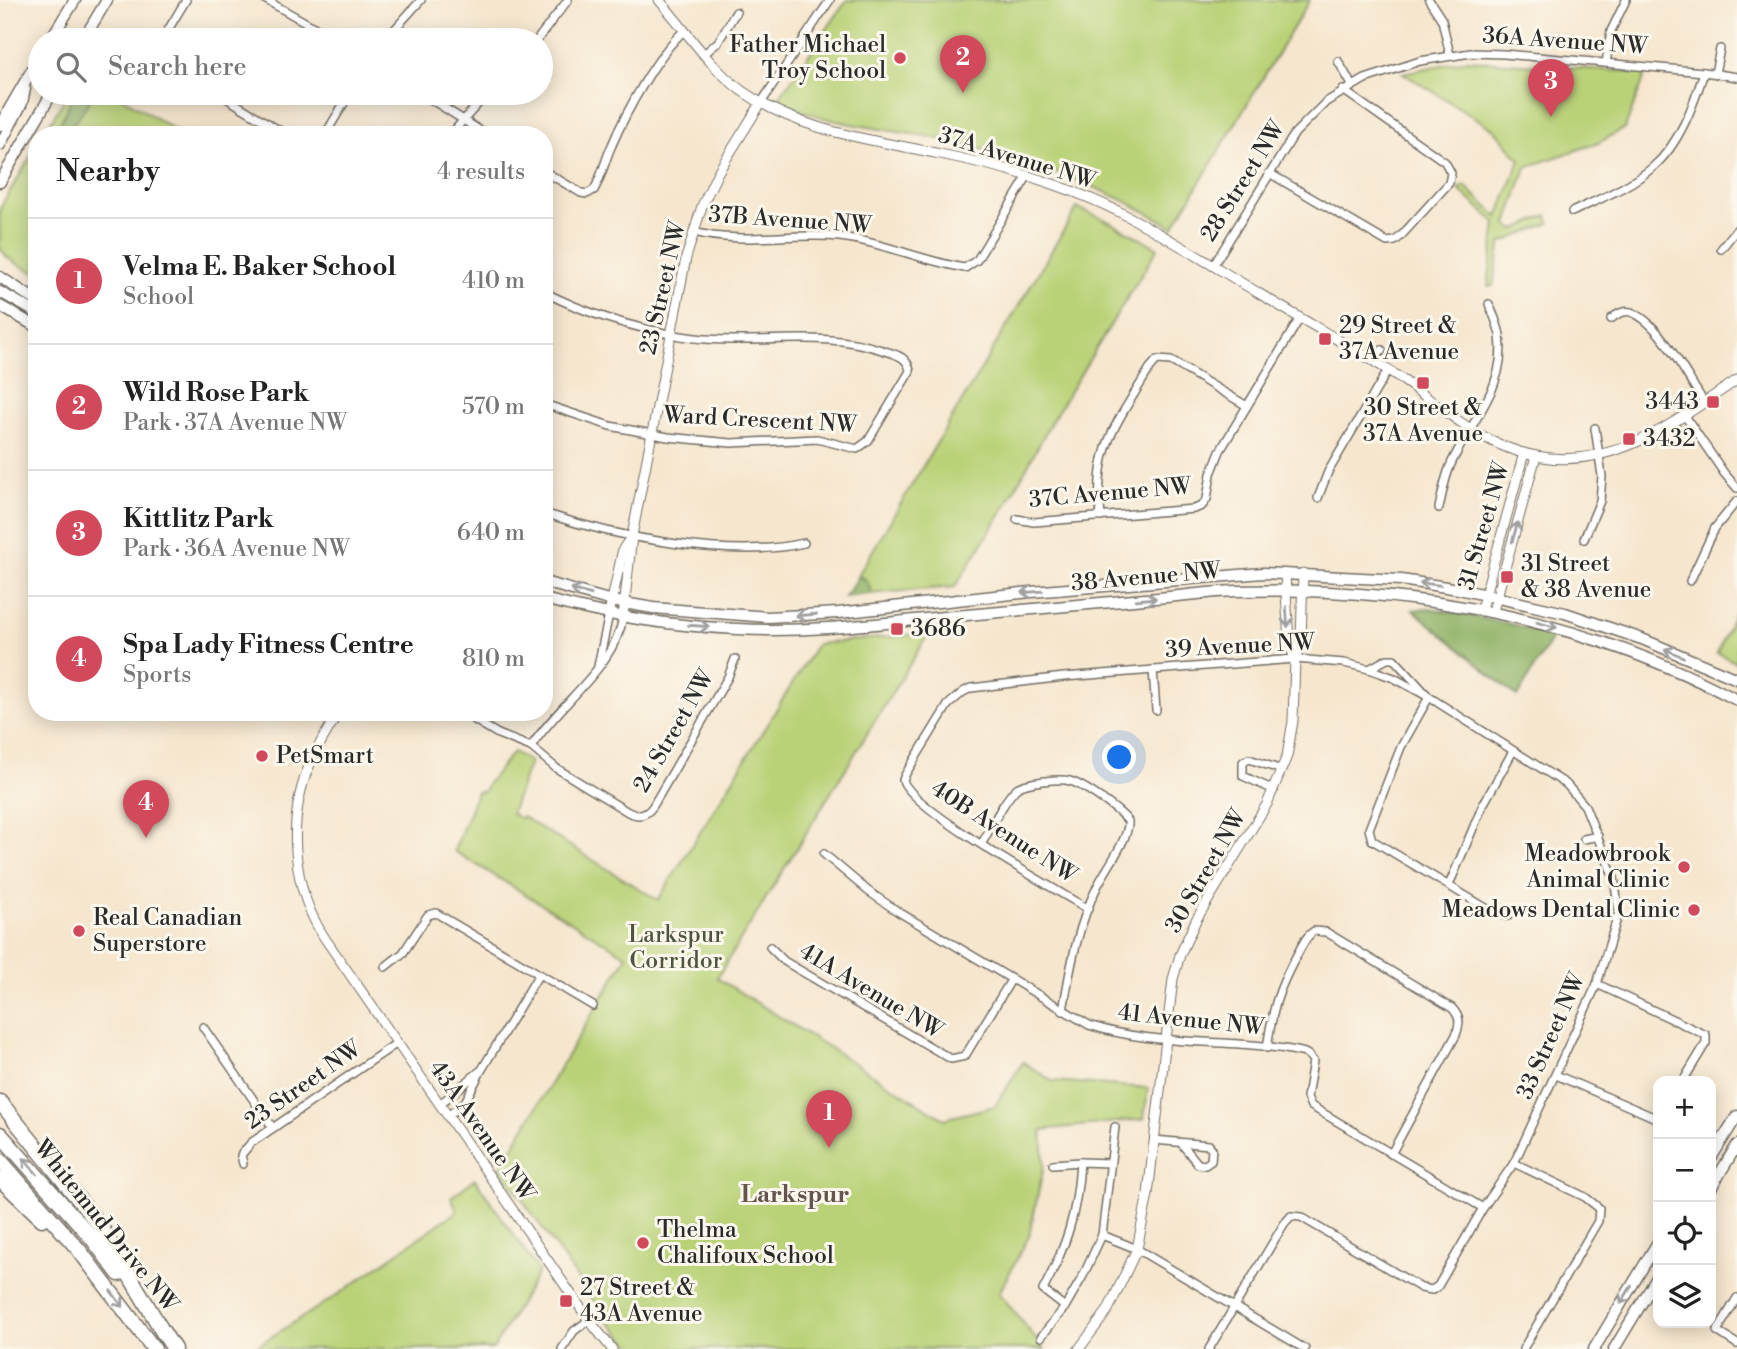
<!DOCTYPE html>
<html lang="en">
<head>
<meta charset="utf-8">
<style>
	body { margin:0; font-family:"Libre Bodoni",serif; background:#f2f2f2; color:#222 }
	.controls { position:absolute; right:21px; bottom:21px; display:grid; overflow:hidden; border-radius:14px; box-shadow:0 4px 18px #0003 }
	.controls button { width:63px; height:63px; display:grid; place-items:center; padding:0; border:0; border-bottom:2px solid #e0e0e0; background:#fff; color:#222; font:35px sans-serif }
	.you { position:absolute; left:1120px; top:758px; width:24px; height:24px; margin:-18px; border:5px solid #fff; border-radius:50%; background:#1a73e8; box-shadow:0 0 0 10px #1a73e833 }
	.badge { display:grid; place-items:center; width:46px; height:46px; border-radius:50%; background:#d1495b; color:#fff; font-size:23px; font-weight:700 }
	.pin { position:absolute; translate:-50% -58px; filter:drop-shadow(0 2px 4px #0008) }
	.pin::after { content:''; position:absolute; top:37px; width:24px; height:21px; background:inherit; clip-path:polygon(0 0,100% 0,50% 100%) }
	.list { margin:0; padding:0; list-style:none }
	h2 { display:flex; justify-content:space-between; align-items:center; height:91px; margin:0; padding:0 28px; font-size:30px }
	h2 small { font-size:23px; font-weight:400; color:#767676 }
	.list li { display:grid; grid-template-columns:46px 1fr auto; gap:21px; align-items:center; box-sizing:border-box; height:126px; padding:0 28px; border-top:2px solid #e0e0e0 }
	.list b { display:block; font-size:26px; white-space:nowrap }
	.list p { margin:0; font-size:23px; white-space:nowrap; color:#767676 }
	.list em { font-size:23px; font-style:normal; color:#767676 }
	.icon { flex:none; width:38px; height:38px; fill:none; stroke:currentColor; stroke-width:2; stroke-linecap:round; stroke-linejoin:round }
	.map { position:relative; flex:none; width:1737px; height:1349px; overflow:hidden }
	.search { position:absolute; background:#fff; box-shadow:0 4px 18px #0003; left:28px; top:28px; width:525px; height:77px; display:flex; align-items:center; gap:18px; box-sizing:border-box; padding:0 24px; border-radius:38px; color:#767676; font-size:26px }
	.panel { position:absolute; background:#fff; box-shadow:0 4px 18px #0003; left:28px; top:126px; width:525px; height:595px; border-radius:28px }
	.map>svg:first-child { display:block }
	.green { fill:#b9d277; stroke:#727e51; stroke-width:2 }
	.forest { fill:#92b468; stroke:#5e704a; stroke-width:2 }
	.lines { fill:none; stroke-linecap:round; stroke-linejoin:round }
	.minor-casing { stroke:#726c64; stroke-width:10 }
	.tertiary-casing { stroke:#726c64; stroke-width:11 }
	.secondary-casing { stroke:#726c64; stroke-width:13 }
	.motorway-casing { stroke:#726c64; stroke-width:17 }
	.minor { stroke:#fff; stroke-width:7 }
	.tertiary { stroke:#fff; stroke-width:9 }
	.secondary { stroke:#fff; stroke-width:10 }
	.motorway { stroke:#fff; stroke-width:14 }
	.oneway { stroke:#a0a0a0 }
	.poi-dot { fill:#d1495b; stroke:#fbf7ec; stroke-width:2.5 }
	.labels { text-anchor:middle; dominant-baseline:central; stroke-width:6; stroke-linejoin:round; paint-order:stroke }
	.street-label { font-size:23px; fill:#2b2b2b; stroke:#fbf7ec }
	.poi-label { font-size:23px; fill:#2b2b2b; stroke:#fbf7ec; text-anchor:start }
	.park-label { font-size:23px; fill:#4e553e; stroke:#fbf7ec }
	.neighbourhood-label { font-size:24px; font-weight:bold; fill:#65544d; stroke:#fbf7ec }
</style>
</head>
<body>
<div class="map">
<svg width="1737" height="1349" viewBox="0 0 1737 1349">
	<rect width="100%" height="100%" fill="#fbf7ec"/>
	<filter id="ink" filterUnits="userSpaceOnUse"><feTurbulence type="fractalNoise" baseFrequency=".0143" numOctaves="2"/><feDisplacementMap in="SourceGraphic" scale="14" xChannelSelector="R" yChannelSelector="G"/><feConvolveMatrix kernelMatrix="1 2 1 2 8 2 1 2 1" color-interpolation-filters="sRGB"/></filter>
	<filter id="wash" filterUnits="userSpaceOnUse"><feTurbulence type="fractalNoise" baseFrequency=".00686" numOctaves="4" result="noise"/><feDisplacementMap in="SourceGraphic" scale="28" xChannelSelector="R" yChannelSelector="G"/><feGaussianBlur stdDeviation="1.57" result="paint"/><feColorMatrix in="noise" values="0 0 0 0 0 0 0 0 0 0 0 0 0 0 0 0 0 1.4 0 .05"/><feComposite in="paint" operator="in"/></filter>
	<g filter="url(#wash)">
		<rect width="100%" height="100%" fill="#f6e6ce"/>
		<g class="green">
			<path d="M 847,0 L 1310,0 L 1173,227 C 1102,184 1024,159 944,140 C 897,129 817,126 779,98 Z"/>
			<path d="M 1467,60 L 1646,73 L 1625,128 L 1598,143 L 1526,167 L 1507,224 L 1514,230 L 1548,215 L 1550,223 L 1501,243 L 1493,286 L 1488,286 L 1496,223 L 1458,189 L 1464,185 L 1498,217 L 1520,160 L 1495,130 L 1403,73 Z"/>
			<path d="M 68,93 L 115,93 L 183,135 L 43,135 Z"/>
			<path d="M 37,146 L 37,274 L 17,264 L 7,257 L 0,248 L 0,208 Z"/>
			<path d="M 1077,208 L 1104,219 L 1158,248 L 1051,422 L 1007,504 L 955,587 L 868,594 L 871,591 C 868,584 866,575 857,577 Z"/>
			<path d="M 1737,608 L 1737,663 L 1717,653 Z"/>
			<path d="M 929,633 L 717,978 L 944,1119 L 995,1106 L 1023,1062 L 1052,1081 L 1148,1088 L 1144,1119 L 1042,1130 L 1044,1166 L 1029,1236 L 999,1293 L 1044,1349 L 635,1349 L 609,1323 L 500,1168 L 627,956 L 454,851 L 477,792 L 485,791 L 486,786 L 513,752 L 530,762 L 511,813 L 519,818 L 523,817 L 658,900 L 817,644 Z"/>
			<path d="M 475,1179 L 539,1271 L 493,1349 L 252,1349 L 339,1294 L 457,1211 L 451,1197 Z"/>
		</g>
		<g class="forest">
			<path d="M 74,93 L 95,93 L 66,135 L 55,135 Z"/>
			<path d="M 859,576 L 867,581 L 871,591 L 868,594 L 845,597 Z"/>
			<path d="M 1429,608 L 1515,625 L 1553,636 L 1517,697 L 1413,610 Z"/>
		</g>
	</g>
	<g filter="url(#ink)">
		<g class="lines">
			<defs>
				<g id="minor">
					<path d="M 266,0 L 337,40"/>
					<path d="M 1429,0 L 1442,20 L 1450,55"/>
					<path d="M 162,40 L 186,0"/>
					<path d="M 385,40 L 421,0"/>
					<path d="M 537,40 L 568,0"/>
					<path d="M 703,55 L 718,42 L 736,12"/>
					<path d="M 1338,61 L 1352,85"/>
					<path d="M 1606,63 L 1611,31 L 1626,0"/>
					<path d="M 1715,73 L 1720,49"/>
					<path d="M 218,93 L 287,135"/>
					<path d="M 421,93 L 487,135"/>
					<path d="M 761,103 L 830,0"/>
					<path d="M 261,135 L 268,123"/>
					<path d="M 325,135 L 350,93"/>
					<path d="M 450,135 L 488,93"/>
					<path d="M 544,171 L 581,193 L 587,194 L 594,190 C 602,176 605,160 612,145 C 626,112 658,53 684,31"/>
					<path d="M 1269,173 L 1387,242 L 1395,241 L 1401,236 L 1449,183 L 1451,173 L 1445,162 L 1343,90"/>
					<path d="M 1572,212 C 1599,199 1630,187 1653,167 C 1679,145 1694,104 1704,72"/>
					<path d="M 694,232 C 741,245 790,232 839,237 C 883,242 922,261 965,268 L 977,260 L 1027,177"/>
					<path d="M 1721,249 L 1737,229"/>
					<path d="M 1213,266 L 1295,133 L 1326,102 L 1365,79 L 1420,61 L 1471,53 L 1504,54 L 1704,72 L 1737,77"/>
					<path d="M 544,292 C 587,314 633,328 681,336 C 698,339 716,340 734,340 C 786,341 831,333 882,350 C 894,354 908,356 910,371 L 868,441 L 857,449 L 817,439 L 731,443 L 668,437 L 610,426 L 544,404"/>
					<path d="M 1611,319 C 1617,314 1623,310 1631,312 C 1660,322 1687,377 1704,402"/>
					<path d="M 1373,361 L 1382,350"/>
					<path d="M 1685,416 L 1724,473 L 1737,488"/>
					<path d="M 1318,498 L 1328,472 L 1388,370"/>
					<path d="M 1439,508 C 1443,490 1446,472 1455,456 C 1475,416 1507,384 1500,335 C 1498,324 1493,314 1489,304"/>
					<path d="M 544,513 C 615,537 731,560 804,543"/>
					<path d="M 1101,517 C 1093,447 1117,424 1150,368 L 1157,360 L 1171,361 L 1247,406"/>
					<path d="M 1017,519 L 1034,522 L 1194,509 L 1202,506 L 1207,499 L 1211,474 L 1220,451 L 1300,318"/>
					<path d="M 1584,539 L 1600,501 L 1602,476 L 1595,428"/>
					<path d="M 1690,581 L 1715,528 L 1737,501"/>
					<path d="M 598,666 L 609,614"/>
					<path d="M 1369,669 L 1387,659 L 1394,659 L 1429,697 L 1401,747 L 1369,829 L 1372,840 L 1496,914 L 1508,916"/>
					<path d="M 1153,670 L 1156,710"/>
					<path d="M 461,712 L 498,734 L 531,747 L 556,768 L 628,812 C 639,817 646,816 653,806 L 728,677 L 735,659"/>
					<path d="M 531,747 C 558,704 615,667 623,617"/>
					<path d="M 1274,790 L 1243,776 L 1243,762 L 1249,759 L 1282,770"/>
					<path d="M 1584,839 L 1598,836"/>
					<path d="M 982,843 C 991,828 1004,799 1017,788 C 1025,782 1060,778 1070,781 C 1084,785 1119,810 1128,821 C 1130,837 1106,869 1098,885 C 1078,924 1070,968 1063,1011"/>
					<path d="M 824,854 L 868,891 L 897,911 L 1089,1025 C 1157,1048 1232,1037 1301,1052 C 1307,1053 1310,1056 1313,1061 L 1307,1097 L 1311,1106 L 1483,1208"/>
					<path d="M 1449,885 L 1483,805 L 1513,751"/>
					<path d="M 1088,909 C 1055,889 911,809 903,780 L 905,775 L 948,705 L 963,692 L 971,688 L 1064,677 L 1295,659 L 1344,663 L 1369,669 L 1394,678 L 1429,697 L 1566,784 L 1585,806 L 1614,878 L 1619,912 L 1597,984 L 1514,1163 L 1483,1208 L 1438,1286 L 1432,1290 L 1421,1288 L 1301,1217 L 1291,1216 L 1284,1224 L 1209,1349"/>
					<path d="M 770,947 L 784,961 L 951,1059 L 965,1056 L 1011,980"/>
					<path d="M 385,967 L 403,953 L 428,915 L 436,913 L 593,1006"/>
					<path d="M 1597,984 L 1706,1035 L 1706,1043 L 1683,1081"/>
					<path d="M 203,1027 L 273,1128"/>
					<path d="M 1267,1048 C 1273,1007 1278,989 1298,953 C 1303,944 1306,936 1314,931 L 1326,932 L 1452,1008 C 1461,1018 1460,1023 1456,1035 L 1391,1154"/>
					<path d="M 1556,1075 L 1658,1119"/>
					<path d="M 440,1104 L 480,1071"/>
					<path d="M 448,1116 L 465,1102 L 481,1071 L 539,974"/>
					<path d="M 1154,1140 L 1209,1145 L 1212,1149 L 1211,1161 L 1205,1165 L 1198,1164 L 1181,1143"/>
					<path d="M 1110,1163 L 1080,1162 C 1077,1214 1067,1245 1043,1290 L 1065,1307 L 1083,1276 L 1102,1235 L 1115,1127"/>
					<path d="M 1514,1163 L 1585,1197 L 1599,1208 L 1598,1221 L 1523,1349"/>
					<path d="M 243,1164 L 241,1155 L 251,1143 L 397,1043"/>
					<path d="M 1053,1164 L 1080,1162"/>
					<path d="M 1102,1235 L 1137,1249 L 1305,1349"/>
					<path d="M 1737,1298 L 1717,1331 L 1737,1344"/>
					<path d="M 1041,1337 L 1065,1307"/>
					<path d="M 562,1349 L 574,1331 L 589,1320"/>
				</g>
				<g id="tertiary">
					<path d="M 659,0 C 687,31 708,66 742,91 C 802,133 871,139 940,154 C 1006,167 1074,187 1133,219 C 1176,242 1218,269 1260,294 C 1303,320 1346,344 1388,370 C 1437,401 1476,445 1536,456 C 1615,471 1676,421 1737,380"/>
					<path d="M 1285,574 L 1289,643 L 1295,659"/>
					<path d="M 1481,609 L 1524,453"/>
					<path d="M 1493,611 L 1536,456"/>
					<path d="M 609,614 L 623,549 L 631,537"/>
					<path d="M 623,617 L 632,536 L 686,258 L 702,206 L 718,172 L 761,103"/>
					<path d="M 339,712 C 328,729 318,746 310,764 C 286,820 292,890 326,940 L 589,1320 L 612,1349"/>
					<path d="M 1079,1349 L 1108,1310 L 1137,1249 L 1148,1194 L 1173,979 L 1180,955 L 1196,920 L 1267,804 L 1287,756 L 1293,721 L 1295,659 L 1301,641 L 1303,573"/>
				</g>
				<g id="secondary">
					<path d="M 50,40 L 75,0"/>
					<path d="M 83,40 L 107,0"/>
					<path d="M 0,125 L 40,56"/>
					<path d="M 0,145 L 22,103 L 25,89"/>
					<path d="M 0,182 L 52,93"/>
					<path d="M 0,277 L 37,301"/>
					<path d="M 0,292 L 37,313"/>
					<path d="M 0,306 L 37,327"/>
					<path d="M 544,582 L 612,601 L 653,608 L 768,617 L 838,613 L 1031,592 L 1263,573 L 1401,580 L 1459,589 L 1565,613 L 1642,639 L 1737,679"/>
					<path d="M 544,599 C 607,616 671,626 737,629 C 805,633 876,624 944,617 C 1011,611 1078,605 1145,599 C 1175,597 1206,592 1236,591 C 1410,586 1583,618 1737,700"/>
					<path d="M 1711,1158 L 1737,1116"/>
					<path d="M 1711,1188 L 1737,1145"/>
					<path d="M 1594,1349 L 1658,1242"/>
					<path d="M 1614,1349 L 1658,1276"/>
				</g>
				<g id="motorway">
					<path d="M 0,1102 L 101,1227 L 164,1334"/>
					<path d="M 0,1134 L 92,1238 L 119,1274"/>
					<path d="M 0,1160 L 79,1250 L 154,1349"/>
					<path d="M 0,1179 L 42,1219"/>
					<path d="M 159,1326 L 174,1349"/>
				</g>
			</defs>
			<use href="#minor" class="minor-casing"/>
			<use href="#tertiary" class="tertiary-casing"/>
			<use href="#secondary" class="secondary-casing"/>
			<use href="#motorway" class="motorway-casing"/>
			<use href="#minor" class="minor"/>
			<use href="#tertiary" class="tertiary"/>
			<use href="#secondary" class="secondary"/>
			<use href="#motorway" class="motorway"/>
		</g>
		<defs><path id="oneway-shaft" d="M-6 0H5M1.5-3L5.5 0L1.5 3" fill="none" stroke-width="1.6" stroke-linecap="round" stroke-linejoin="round" transform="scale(1.75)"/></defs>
		<g class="oneway">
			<use href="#oneway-shaft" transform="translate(1515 532) rotate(-74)"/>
			<use href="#oneway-shaft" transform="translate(1430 584) rotate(-172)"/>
			<use href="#oneway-shaft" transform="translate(581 592) rotate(-165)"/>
			<use href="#oneway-shaft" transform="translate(1032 592) rotate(175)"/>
			<use href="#oneway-shaft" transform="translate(1146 599) rotate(-5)"/>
			<use href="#oneway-shaft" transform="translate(806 615) rotate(176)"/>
			<use href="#oneway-shaft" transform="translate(1287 617) rotate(86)"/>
			<use href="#oneway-shaft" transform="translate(1547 625) rotate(15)"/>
			<use href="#oneway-shaft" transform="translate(699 626) rotate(4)"/>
			<use href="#oneway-shaft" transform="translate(1674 653) rotate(-156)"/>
			<use href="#oneway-shaft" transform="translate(30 1166) rotate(-131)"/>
			<use href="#oneway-shaft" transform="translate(1626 1295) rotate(121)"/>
			<use href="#oneway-shaft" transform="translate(117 1299) rotate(53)"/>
		</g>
	</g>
	<g class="poi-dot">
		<circle cx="900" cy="58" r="7"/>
		<rect x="1318" y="332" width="14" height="14" rx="3.5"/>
		<rect x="1416" y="376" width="14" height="14" rx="3.5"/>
		<rect x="1706" y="395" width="14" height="14" rx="3.5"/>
		<rect x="1622" y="432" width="14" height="14" rx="3.5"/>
		<rect x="1500" y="570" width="14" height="14" rx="3.5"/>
		<rect x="890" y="622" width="14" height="14" rx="3.5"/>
		<circle cx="262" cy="756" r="7"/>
		<circle cx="1684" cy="867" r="7"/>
		<circle cx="1694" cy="910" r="7"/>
		<circle cx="79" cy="931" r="7"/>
		<circle cx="643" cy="1243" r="7"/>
		<rect x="559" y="1294" width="14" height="14" rx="3.5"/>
	</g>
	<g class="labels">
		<g class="street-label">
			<text transform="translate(1565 41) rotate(4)">36A Avenue NW</text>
			<text transform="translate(1017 158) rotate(17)">37A Avenue NW</text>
			<text transform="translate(1243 181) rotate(-58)">28 Street NW</text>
			<text transform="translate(790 220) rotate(4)">37B Avenue NW</text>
			<text transform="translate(663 288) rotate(-77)">23 Street NW</text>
			<text transform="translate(760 420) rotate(3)">Ward Crescent NW</text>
			<text transform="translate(1110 493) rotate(-5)">37C Avenue NW</text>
			<text transform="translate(1484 526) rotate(-74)">31 Street NW</text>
			<text transform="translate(1146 577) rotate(-5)">38 Avenue NW</text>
			<text transform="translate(1240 646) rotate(-3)">39 Avenue NW</text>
			<text transform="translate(674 731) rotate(-60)">24 Street NW</text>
			<text transform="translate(1004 832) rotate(33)">40B Avenue NW</text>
			<text transform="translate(1206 871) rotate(-60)">30 Street NW</text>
			<text transform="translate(871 991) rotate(31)">41A Avenue NW</text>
			<text transform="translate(1191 1020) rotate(6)">41 Avenue NW</text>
			<text transform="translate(1551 1036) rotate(-66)">33 Street NW</text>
			<text transform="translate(303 1085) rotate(-35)">23 Street NW</text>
			<text transform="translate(482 1131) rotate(55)">43A Avenue NW</text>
			<text transform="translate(106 1226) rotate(51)">Whitemud Drive NW</text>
		</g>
		<g class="poi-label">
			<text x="886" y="45" text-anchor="end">Father Michael<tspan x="886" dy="26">Troy School</tspan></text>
			<text x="1339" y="326">29 Street &amp;<tspan x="1339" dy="26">37A Avenue</tspan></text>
			<text x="1699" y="402" text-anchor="end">3443</text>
			<text x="1423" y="408" text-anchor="middle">30 Street &amp;<tspan x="1423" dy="26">37A Avenue</tspan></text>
			<text x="1643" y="439">3432</text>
			<text x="1521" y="564">31 Street<tspan x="1521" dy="26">&amp; 38 Avenue</tspan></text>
			<text x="911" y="629">3686</text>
			<text x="276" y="756">PetSmart</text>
			<text x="1670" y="854" text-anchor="end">Meadowbrook<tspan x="1670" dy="26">Animal Clinic</tspan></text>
			<text x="1680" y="910" text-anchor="end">Meadows Dental Clinic</text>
			<text x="93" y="918">Real Canadian<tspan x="93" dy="26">Superstore</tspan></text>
			<text x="657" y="1230">Thelma<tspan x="657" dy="26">Chalifoux School</tspan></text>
			<text x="580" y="1288">27 Street &amp;<tspan x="580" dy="26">43A Avenue</tspan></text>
		</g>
		<g class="park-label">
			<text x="676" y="935">Larkspur<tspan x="676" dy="26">Corridor</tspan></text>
		</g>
		<g class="neighbourhood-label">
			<text x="795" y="1195">Larkspur</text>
		</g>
	</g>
</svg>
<div class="controls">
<button>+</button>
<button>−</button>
<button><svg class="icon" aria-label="locate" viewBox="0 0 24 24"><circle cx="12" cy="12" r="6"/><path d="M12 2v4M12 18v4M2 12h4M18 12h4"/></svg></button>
<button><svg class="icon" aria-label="layers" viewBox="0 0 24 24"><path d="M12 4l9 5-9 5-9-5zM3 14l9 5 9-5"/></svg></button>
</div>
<div class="you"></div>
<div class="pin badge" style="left:829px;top:1148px">1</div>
<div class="pin badge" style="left:963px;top:93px">2</div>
<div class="pin badge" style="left:1551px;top:117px">3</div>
<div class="pin badge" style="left:146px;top:838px">4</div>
<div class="search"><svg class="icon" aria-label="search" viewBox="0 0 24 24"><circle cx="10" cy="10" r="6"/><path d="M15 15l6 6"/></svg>Search here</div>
<section class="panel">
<h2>Nearby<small>4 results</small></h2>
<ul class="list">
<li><span class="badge">1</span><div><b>Velma E. Baker School</b><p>School</p></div><em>410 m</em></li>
<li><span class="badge">2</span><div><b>Wild Rose Park</b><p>Park · 37A Avenue NW</p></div><em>570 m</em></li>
<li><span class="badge">3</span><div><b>Kittlitz Park</b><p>Park · 36A Avenue NW</p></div><em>640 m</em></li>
<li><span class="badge">4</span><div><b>Spa Lady Fitness Centre</b><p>Sports</p></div><em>810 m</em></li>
</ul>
</section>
</div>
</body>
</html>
